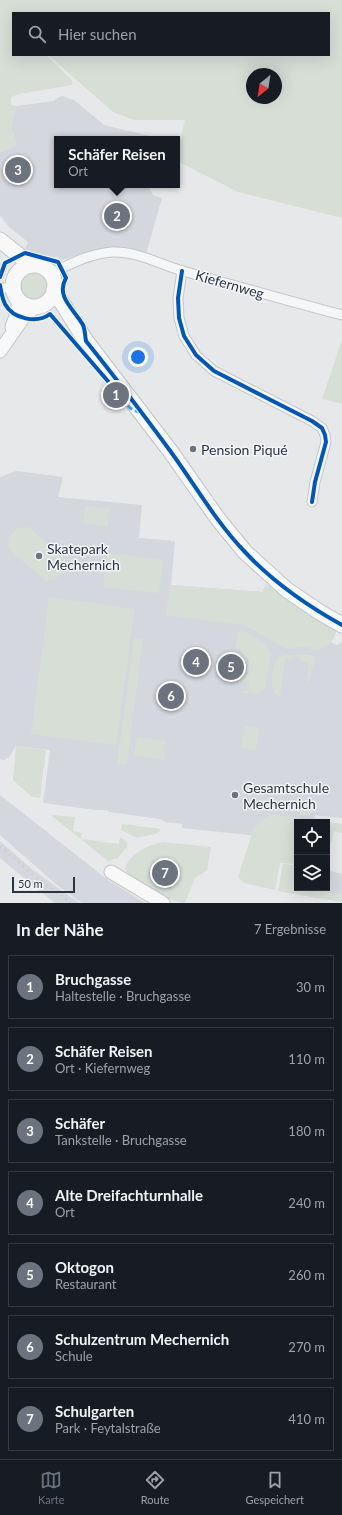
<!DOCTYPE html>
<html lang="de">
<head>
<meta charset="utf-8">
<style>
	body { margin:0; font-family:Lato,sans-serif; background:#20242c; color:#f1f3f6 }
	.controls { position:absolute; right:12px; bottom:12px; display:grid; overflow:hidden; border-radius:0px; box-shadow:0 4px 16px #0002 }
	.controls button { width:36px; height:36px; display:grid; place-items:center; padding:0; border:0; border-bottom:1px solid #363941; background:#171b24; color:#f1f3f6; font:20px sans-serif }
	.compass { position:absolute; left:246px; top:68px; width:36px; height:36px; border-radius:50%; background:#171b24; box-shadow:0 4px 16px #0002; rotate:210deg }
	.scale { position:absolute; left:12px; bottom:10px; width:63px; box-sizing:border-box; padding-left:4px; border:2px solid #2b3445; border-top:0; font-size:11px; line-height:14px; white-space:nowrap; color:#2b3445; -webkit-text-stroke:3px #f4f6f9; paint-order:stroke }
	.you { position:absolute; left:138px; top:357px; width:14px; height:14px; margin:-10px; border:3px solid #fff; border-radius:50%; background:#1a73e8; box-shadow:0 0 0 6px #1a73e833 }
	.badge { display:grid; place-items:center; width:26px; height:26px; border-radius:50%; background:#6c737f; color:#fff; font-size:13px; font-weight:700 }
	.pin { position:absolute; translate:-50% -50%; border:2px solid #fff; box-shadow:0 1px 4px #0006 }
	.popup { position:absolute; left:54px; top:136px; width:126px; height:52px; box-sizing:border-box; display:grid; place-content:center; border-radius:0px; background:#171b24; filter:drop-shadow(0 1px 3px #0005); font-size:13px; white-space:nowrap; color:#9ea1a6 }
	.popup b { font-size:15px; color:#f1f3f6 }
	.popup::after { content:''; position:absolute; left:50%; top:100%; margin-left:-8px; border:8px solid transparent; border-top-color:#171b24 }
	.list { margin:0; padding:0; list-style:none }
	h2 { display:flex; justify-content:space-between; align-items:center; height:52px; margin:0; padding:0 16px; font-size:17px }
	h2 small { font-size:13px; font-weight:400; color:#9ea1a6 }
	.list li { display:grid; grid-template-columns:26px 1fr auto; gap:12px; align-items:center; box-sizing:border-box; height:64px; margin:0 8px 8px; padding:0 8px; border:1px solid #363941; border-radius:0px }
	.list b { display:block; font-size:15px; white-space:nowrap }
	.list p { margin:0; font-size:13px; white-space:nowrap; color:#9ea1a6 }
	.list em { font-size:13px; font-style:normal; color:#9ea1a6 }
	.icon { flex:none; width:22px; height:22px; fill:none; stroke:currentColor; stroke-width:2; stroke-linecap:round; stroke-linejoin:round }
	.map { position:relative; flex:none; width:342px; height:903px; overflow:hidden }
	.search { position:absolute; background:#171b24; box-shadow:0 4px 16px #0002; left:12px; right:12px; top:12px; height:44px; display:flex; align-items:center; gap:10px; box-sizing:border-box; padding:0 14px; border-radius:0px; color:#9ea1a6; font-size:15px }
	.sheet { height:556px; background:#171b24 }
	nav { display:flex; justify-content:space-around; align-items:center; box-sizing:border-box; height:56px; border-top:1px solid #363941; background:#171b24; font-size:11px; color:#9ea1a6 }
	nav a { display:grid; justify-items:center; gap:2px }
	nav .on { color:#6c737f }
	.map>svg:first-child { display:block }
	.built { fill:#d4d7dd }
	.green { fill:#d6ded6; fill-rule:evenodd }
	.lines { fill:none; stroke-linecap:round; stroke-linejoin:round }
	.street-casing { stroke:#c4c6c8; stroke-width:11 }
	.secondary-casing { stroke:#c4c6c8; stroke-width:15 }
	.primary-casing { stroke:#c2c5c8; stroke-width:17 }
	.street { stroke:#f5f6f7; stroke-width:9 }
	.secondary { stroke:#f8f8f8; stroke-width:13 }
	.primary { stroke:#f8f8f8; stroke-width:15 }
	.rail { stroke:#cecfd2; stroke-width:2.5; stroke-dasharray:2 4; stroke-linecap:butt }
	.quiet { stroke:#3ea3ec; stroke-width:3; stroke-dasharray:6 3; stroke-linecap:butt }
	.cycleway-casing { stroke:#f4f6f9; stroke-width:6 }
	.cycleway { stroke:#0057b8; stroke-width:4 }
	.poi-dot { fill:#6c737f; stroke:#f4f6f9; stroke-width:1.5 }
	.labels { text-anchor:middle; dominant-baseline:central; stroke-width:3; stroke-linejoin:round; paint-order:stroke }
	.street-label { font-size:14px; fill:#2b3445; stroke:#f4f6f9 }
	.poi-label { font-size:14px; fill:#2b3445; stroke:#f4f6f9; text-anchor:start }
</style>
</head>
<body>
<div class="map">
<svg width="342" height="903" viewBox="0 0 342 903">
	<rect width="100%" height="100%" fill="#e6e8ea"/>
	<g class="built">
		<path d="M 62,96 L 74,100 L 104,125 L 158,138 L 158,139 L 57,139 L 57,185 L 149,185 L 149,188 L 153,195 L 162,198 L 146,254 L 120,247 L 113,247 L 60,260 L 58,257 L 50,258 L 32,253 L 25,249 L 28,242 L 9,227 L 0,215 L 0,152 L 17,145 L 11,128 L 16,106 L 54,101 L 59,97 Z"/>
		<path d="M 16,471 L 63,477 L 58,497 L 142,505 L 139,538 L 175,541 L 171,585 L 263,592 L 266,584 L 331,630 L 330,642 L 337,645 L 342,642 L 342,818 L 315,815 L 314,822 L 297,822 L 297,840 L 182,828 L 182,824 L 166,822 L 160,819 L 109,812 L 107,810 L 96,810 L 43,803 L 50,750 L 16,746 L 9,757 L 4,760 L 0,759 L 0,477 Z"/>
		<path d="M 0,795 L 108,880 L 145,903 L 82,903 L 58,886 L 0,835 Z"/>
		<path d="M 0,841 L 33,870 L 79,903 L 55,903 L 26,880 L 0,858 Z"/>
		<path d="M 283,864 L 297,866 L 297,888 L 327,888 L 327,870 L 342,874 L 342,902 L 278,891 Z"/>
	</g>
	<g class="green">
		<path d="M 0,0 L 342,0 L 342,218 L 238,192 L 177,161 L 177,152 L 185,120 L 134,120 L 113,112 L 48,55 L 329,55 L 329,13 L 13,13 L 13,55 L 46,55 L 72,80 L 72,85 L 19,94 L 11,97 L 11,105 L 16,106 L 11,128 L 17,145 L 0,152 ZM 252,74 L 276,74 L 276,98 L 252,98 Z"/>
		<circle cx="33" cy="285" r="16"/>
		<path d="M 342,340 L 342,404 L 322,399 Z"/>
		<path d="M 85,506 L 110,509 L 108,526 L 83,523 Z"/>
		<path d="M 29,527 L 65,559 L 65,570 L 56,579 L 46,581 L 9,550 L 8,538 L 17,528 Z"/>
		<path d="M 107,553 L 163,560 L 159,593 L 103,587 Z"/>
		<path d="M 266,584 L 317,620 L 336,630 C 336,642 322,651 311,650 L 310,647 L 293,647 L 292,650 L 283,647 L 244,625 L 166,615 L 170,585 L 263,592 Z"/>
		<path d="M 49,597 L 135,609 L 116,745 L 31,734 Z"/>
		<path d="M 239,630 C 251,633 267,643 271,654 L 265,689 L 259,694 L 238,692 L 249,690 L 249,683 L 237,681 L 247,674 L 249,660 L 240,649 L 235,648 Z"/>
		<path d="M 134,638 L 143,639 L 127,765 L 117,764 Z"/>
		<path d="M 285,655 L 311,655 L 314,657 L 315,660 L 307,687 L 308,662 L 300,661 L 300,657 L 293,656 L 292,660 L 285,659 L 280,696 L 275,694 C 269,686 272,664 279,657 Z"/>
		<path d="M 244,726 L 259,728 L 256,750 L 241,748 Z"/>
		<path d="M 137,737 L 166,741 L 164,760 L 134,755 Z"/>
		<path d="M 16,746 L 46,750 L 40,798 L 32,797 L 13,780 Z"/>
		<circle cx="306" cy="808" r="8"/>
		<path d="M 270,814 L 326,822 L 297,822 L 297,864 L 280,863 L 275,890 L 244,883 L 238,877 L 254,828 Z"/>
		<path d="M 51,815 L 75,817 L 73,831 L 82,833 L 81,839 L 119,844 L 120,837 L 127,842 L 127,847 L 118,858 L 108,861 Z"/>
		<path d="M 327,822 L 342,824 L 342,833 L 334,831 L 332,843 L 327,844 Z"/>
		<path d="M 122,824 L 161,829 L 158,833 L 137,838 L 121,830 Z"/>
		<path d="M 163,842 L 211,847 L 207,870 L 195,878 L 185,903 C 171,903 132,882 125,869 C 131,852 146,846 163,842 Z"/>
		<path d="M 283,864 L 297,866 L 297,888 L 329,887 L 328,893 L 342,894 L 342,902 L 278,891 Z"/>
	</g>
	<g class="lines">
		<defs>
			<g id="street">
				<path d="M 182,271 L 178,298 L 179,318 L 184,336 L 196,355 L 214,371 L 312,421 L 322,428 L 325,435 L 326,442 L 315,482 L 312,502"/>
				<path d="M 50,274 C 70,264 91,253 113,252 C 137,251 161,265 183,271 C 236,286 289,301 342,315"/>
				<path d="M 0,288 L 13,288"/>
			</g>
			<g id="secondary">
				<path d="M 12,327 L 18,311 L 18,300"/>
				<path d="M 0,351 L 23,318 L 35,307"/>
				<path d="M 111,872 L 163,903"/>
			</g>
			<g id="primary">
				<path d="M 0,240 L 31,265"/>
				<circle cx="34" cy="286" r="21"/>
				<path d="M 54,290 L 86,341 L 171,452 L 218,519 L 245,552 L 287,590 L 321,613 L 342,625"/>
			</g>
		</defs>
		<use href="#street" class="street-casing"/>
		<use href="#secondary" class="secondary-casing"/>
		<use href="#primary" class="primary-casing"/>
		<use href="#street" class="street"/>
		<use href="#secondary" class="secondary"/>
		<use href="#primary" class="primary"/>
		<path class="rail" d="M 0,846 L 31,873 L 71,903"/>
		<path class="quiet" d="M 117,391 L 130,408 L 138,412"/>
		<defs>
			<g id="cycleway">
				<path d="M 182,271 L 178,298 L 179,318 L 184,336 L 196,355 L 214,371 L 312,421 L 322,428 L 325,435 L 326,442 L 315,482 L 312,502"/>
				<path d="M 0,277 L 5,263 L 25,253 L 58,262 L 66,278 C 55,297 75,310 83,325 C 85,329 85,336 86,341 C 115,377 143,414 171,452 C 195,485 216,522 245,552 C 273,582 306,605 342,625"/>
				<path d="M 0,285 C 1,291 2,298 5,304 C 13,319 37,324 50,314 L 119,394"/>
			</g>
		</defs>
		<use href="#cycleway" class="cycleway-casing"/>
		<use href="#cycleway" class="cycleway"/>
	</g>
	<g class="poi-dot">
		<circle cx="193" cy="449" r="4"/>
		<circle cx="39" cy="556" r="4"/>
		<circle cx="235" cy="795" r="4"/>
	</g>
	<g class="labels">
		<g class="street-label">
			<text transform="translate(230 284) rotate(16)">Kiefernweg</text>
		</g>
		<g class="poi-label">
			<text x="201" y="449">Pension Piqué</text>
			<text x="47" y="548">Skatepark<tspan x="47" dy="16">Mechernich</tspan></text>
			<text x="243" y="787">Gesamtschule<tspan x="243" dy="16">Mechernich</tspan></text>
		</g>
	</g>
</svg>
<div class="controls">
<button><svg class="icon" aria-label="locate" viewBox="0 0 24 24"><circle cx="12" cy="12" r="6"/><path d="M12 2v4M12 18v4M2 12h4M18 12h4"/></svg></button>
<button><svg class="icon" aria-label="layers" viewBox="0 0 24 24"><path d="M12 4l9 5-9 5-9-5zM3 14l9 5 9-5"/></svg></button>
</div>
<svg class="compass" viewBox="-18 -18 36 36"><path d="M0-13l5 13h-10z" fill="#e53935"/><path d="M0 13l5-13h-10z" fill="#9ea1a6"/></svg>
<div class="scale">50 m</div>
<div class="you"></div>
<div class="pin badge" style="left:116px;top:395px">1</div>
<div class="pin badge" style="left:117px;top:216px">2</div>
<div class="popup"><b>Schäfer Reisen</b>Ort</div>
<div class="pin badge" style="left:18px;top:170px">3</div>
<div class="pin badge" style="left:196px;top:662px">4</div>
<div class="pin badge" style="left:231px;top:667px">5</div>
<div class="pin badge" style="left:171px;top:696px">6</div>
<div class="pin badge" style="left:165px;top:873px">7</div>
<div class="search"><svg class="icon" aria-label="search" viewBox="0 0 24 24"><circle cx="10" cy="10" r="6"/><path d="M15 15l6 6"/></svg>Hier suchen</div>
</div>
<section class="sheet">
<h2>In der Nähe<small>7 Ergebnisse</small></h2>
<ul class="list">
<li><span class="badge">1</span><div><b>Bruchgasse</b><p>Haltestelle · Bruchgasse</p></div><em>30 m</em></li>
<li><span class="badge">2</span><div><b>Schäfer Reisen</b><p>Ort · Kiefernweg</p></div><em>110 m</em></li>
<li><span class="badge">3</span><div><b>Schäfer</b><p>Tankstelle · Bruchgasse</p></div><em>180 m</em></li>
<li><span class="badge">4</span><div><b>Alte Dreifachturnhalle</b><p>Ort</p></div><em>240 m</em></li>
<li><span class="badge">5</span><div><b>Oktogon</b><p>Restaurant</p></div><em>260 m</em></li>
<li><span class="badge">6</span><div><b>Schulzentrum Mechernich</b><p>Schule</p></div><em>270 m</em></li>
<li><span class="badge">7</span><div><b>Schulgarten</b><p>Park · Feytalstraße</p></div><em>410 m</em></li>
</ul>
</section>
<nav>
<a class="on"><svg class="icon" aria-label="map" viewBox="0 0 24 24"><path d="M3 6l6-2 6 2 6-2v14l-6 2-6-2-6 2zM9 4v14M15 6v14"/></svg>Karte</a>
<a><svg class="icon" aria-label="directions" viewBox="0 0 24 24"><path d="M12 3l9 9-9 9-9-9zM9 14v-3h6M13 9l2 2-2 2"/></svg>Route</a>
<a><svg class="icon" aria-label="saved" viewBox="0 0 24 24"><path d="M7 4h10v16l-5-4-5 4z"/></svg>Gespeichert</a>
</nav>
</body>
</html>
